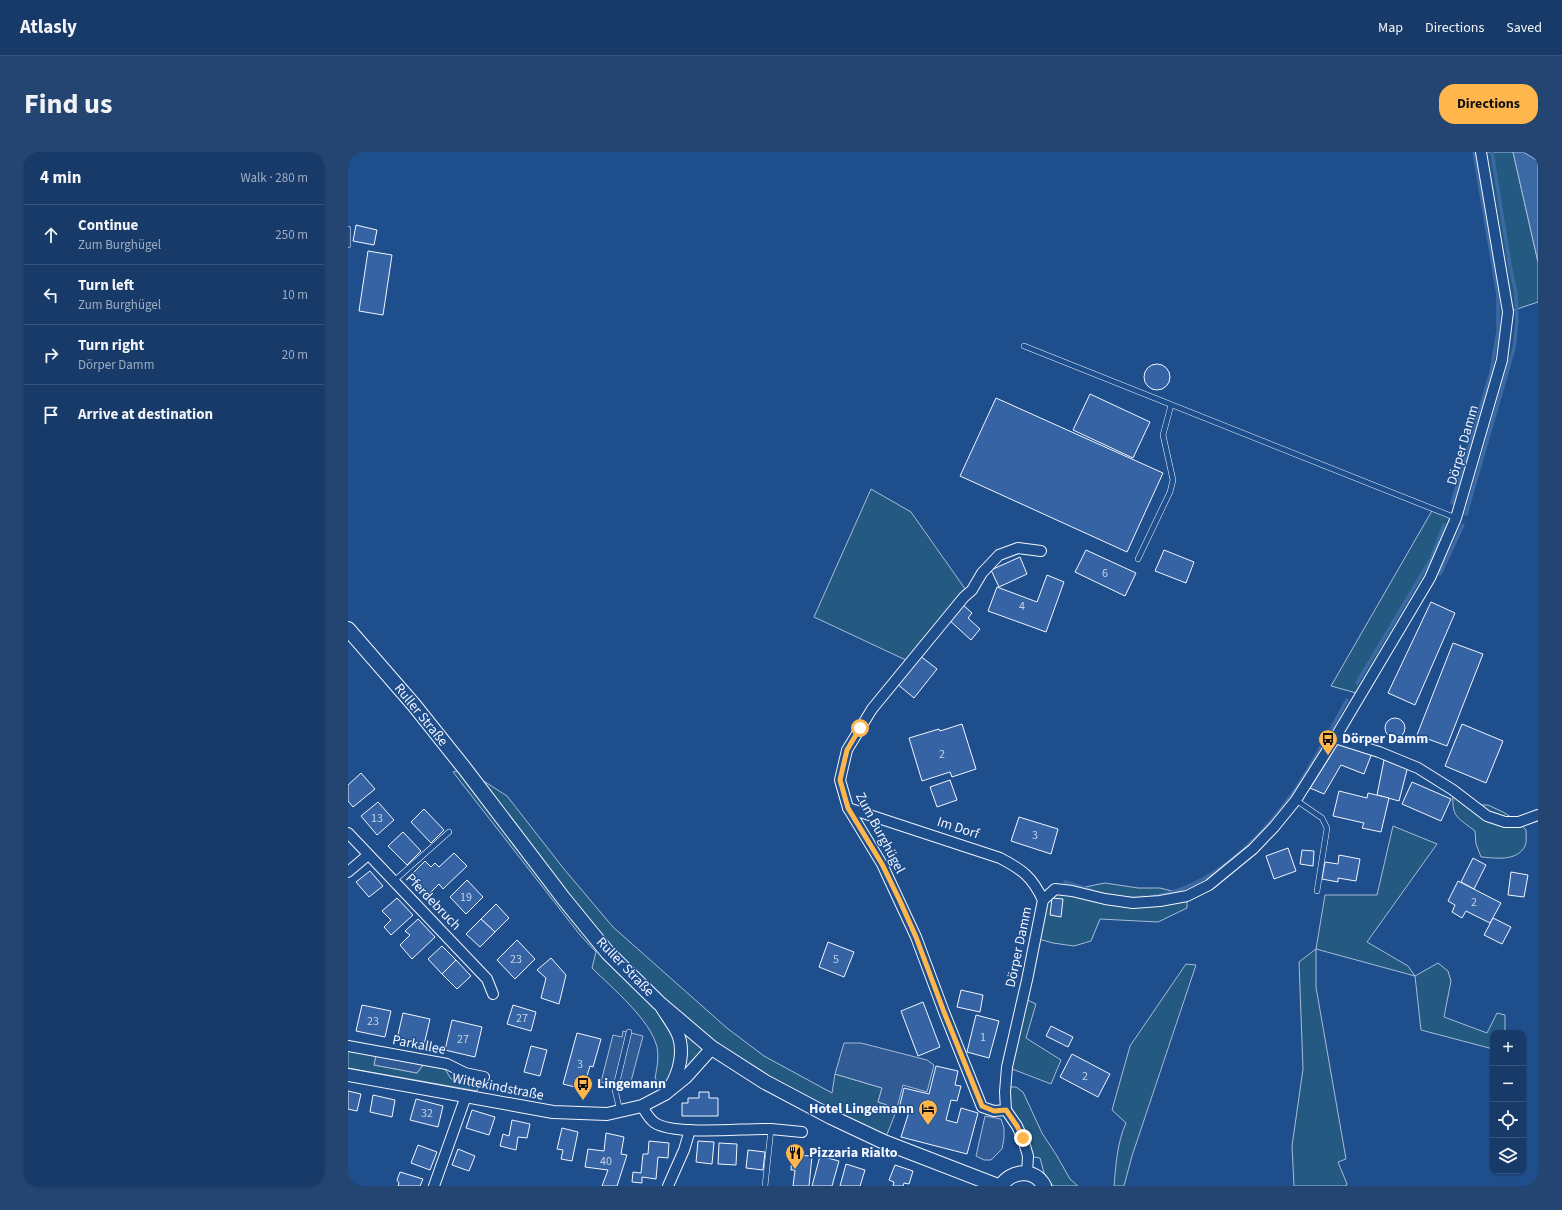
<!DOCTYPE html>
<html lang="en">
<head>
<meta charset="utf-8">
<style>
	body { margin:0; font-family:"Source Sans 3",sans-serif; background:#244571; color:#f1f3f6 }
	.controls { position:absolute; right:12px; bottom:12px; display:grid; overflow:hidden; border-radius:8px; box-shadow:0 1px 3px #0004 }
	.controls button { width:36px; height:36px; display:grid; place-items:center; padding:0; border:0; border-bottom:1px solid #36547d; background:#173a69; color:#f1f3f6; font:20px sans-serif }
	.stop { position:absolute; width:12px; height:12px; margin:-9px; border:3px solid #ffb74d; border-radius:50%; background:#fff }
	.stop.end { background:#ffb74d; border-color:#fff; box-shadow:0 1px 4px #0008 }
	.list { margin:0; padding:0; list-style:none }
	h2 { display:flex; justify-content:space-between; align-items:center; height:52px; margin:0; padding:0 16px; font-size:17px }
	h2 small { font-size:13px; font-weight:400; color:#9eadc0 }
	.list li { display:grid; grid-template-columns:26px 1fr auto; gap:12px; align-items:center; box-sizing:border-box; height:60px; padding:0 16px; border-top:1px solid #36547d }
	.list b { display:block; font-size:15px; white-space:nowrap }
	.list p { margin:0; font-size:13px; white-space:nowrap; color:#9eadc0 }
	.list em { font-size:13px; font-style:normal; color:#9eadc0 }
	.icon { flex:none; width:22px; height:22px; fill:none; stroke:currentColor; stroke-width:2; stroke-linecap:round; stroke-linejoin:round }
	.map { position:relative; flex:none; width:1190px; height:1034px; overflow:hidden; border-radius:16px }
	header { display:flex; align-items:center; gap:24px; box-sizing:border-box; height:56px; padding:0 20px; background:#173a69; border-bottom:1px solid #36547d }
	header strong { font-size:19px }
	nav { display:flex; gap:22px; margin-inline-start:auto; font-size:14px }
	.intro { display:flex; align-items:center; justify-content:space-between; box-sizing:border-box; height:96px; padding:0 24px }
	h1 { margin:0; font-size:28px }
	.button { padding:10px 18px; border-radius:16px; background:#ffb74d; color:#111; font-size:14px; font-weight:700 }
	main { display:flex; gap:24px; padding:0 24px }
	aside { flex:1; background:#173a69; border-radius:16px; box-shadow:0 1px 3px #0004 }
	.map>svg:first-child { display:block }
	.green { fill:#245a82; stroke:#a8bbd7 }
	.parking { fill:#305b95; stroke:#a8bbd7 }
	.water { fill:#3b69a3; stroke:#a8bbd7 }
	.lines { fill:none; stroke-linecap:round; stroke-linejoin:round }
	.stream { stroke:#3b69a3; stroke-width:3.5 }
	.building { fill:#3563a3; stroke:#f2f6ff }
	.service-casing { stroke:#f2f6ff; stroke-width:6 }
	.minor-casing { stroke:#f2f6ff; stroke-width:12 }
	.tertiary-casing { stroke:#f2f6ff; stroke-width:14 }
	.secondary-casing { stroke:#f2f6ff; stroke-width:16 }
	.service { stroke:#1f4e8c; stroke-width:5 }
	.minor { stroke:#1f4e8c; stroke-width:10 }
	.tertiary { stroke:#1f4e8c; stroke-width:12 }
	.secondary { stroke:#1f4e8c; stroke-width:14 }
	.route { stroke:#ffb74d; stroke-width:5 }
	.labels { text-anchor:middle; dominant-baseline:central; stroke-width:3; stroke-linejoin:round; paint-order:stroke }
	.number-label { font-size:12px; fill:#c3d1e8 }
	.street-label { font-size:14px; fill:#f2f6ff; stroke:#1f4e8c }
	.poi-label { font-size:14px; font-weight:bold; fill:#f2f6ff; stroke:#1f4e8c; text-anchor:start }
</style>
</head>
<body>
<header>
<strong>Atlasly</strong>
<nav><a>Map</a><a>Directions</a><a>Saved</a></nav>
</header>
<div class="intro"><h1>Find us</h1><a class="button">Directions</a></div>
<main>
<aside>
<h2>4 min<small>Walk · 280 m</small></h2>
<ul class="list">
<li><svg class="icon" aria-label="ahead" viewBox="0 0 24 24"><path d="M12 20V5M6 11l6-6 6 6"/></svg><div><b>Continue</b><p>Zum Burghügel</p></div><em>250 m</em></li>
<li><svg class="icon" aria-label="left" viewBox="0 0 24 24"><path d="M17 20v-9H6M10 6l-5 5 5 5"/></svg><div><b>Turn left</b><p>Zum Burghügel</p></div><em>10 m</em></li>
<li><svg class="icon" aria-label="right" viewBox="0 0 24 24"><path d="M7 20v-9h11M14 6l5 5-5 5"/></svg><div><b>Turn right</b><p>Dörper Damm</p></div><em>20 m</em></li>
<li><svg class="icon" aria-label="arrive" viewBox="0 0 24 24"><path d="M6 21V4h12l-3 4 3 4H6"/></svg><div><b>Arrive at destination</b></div></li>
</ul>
</aside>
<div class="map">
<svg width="1190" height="1034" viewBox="0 0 1190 1034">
	<rect width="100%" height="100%" fill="#1f4e8c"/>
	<g class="green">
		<path d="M 1133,0 L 1165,0 L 1190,110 L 1190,150 L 1160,160 Z"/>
		<path d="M 523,337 L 563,360 L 620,441 L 562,510 L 466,465 Z"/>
		<path d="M 1085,357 L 1108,366 L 1082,426 L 1012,542 L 983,534 Z"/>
		<path d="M 117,617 L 159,644 L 216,717 L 265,775 L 327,830 L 379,876 L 416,904 L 484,941 L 487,922 L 534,936 L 530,950 L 549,957 L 536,990 L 364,896 L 317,942 L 307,926 C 309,916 311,906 309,895 C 302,867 264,836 244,816 L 248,800 L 232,783 L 105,620 Z"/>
		<path d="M 1105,638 L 1124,653 L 1140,653 L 1155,660 L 1171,670 L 1178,678 C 1178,682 1179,690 1177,694 C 1169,710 1147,706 1133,705 L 1128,692 L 1127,679 C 1106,663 1104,665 1105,638 Z"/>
		<path d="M 1045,674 L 1089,692 L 1019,790 L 1060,814 L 1067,824 L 1090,811 L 1100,819 L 1103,829 L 1096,865 L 1139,881 L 1149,861 L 1157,863 L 1157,881 L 1145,881 L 1145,897 L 1073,878 L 1067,824 L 968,797 L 968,835 L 998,1007 L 990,1010 L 999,1032 L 998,1034 L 946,1034 L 944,994 L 955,917 L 951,810 L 968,797 L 977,743 L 1029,743 Z"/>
		<path d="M 757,731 L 790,736 L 812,736 L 824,739 L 839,744 L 839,756 L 810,770 L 752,767 L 743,789 L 726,794 L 705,791 L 687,786 L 695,748 L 707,737 L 732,736 Z"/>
		<path d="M 838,812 L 848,813 L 784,1004 L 776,1034 L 766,1034 C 768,1012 769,991 778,971 L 764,958 L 782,894 Z"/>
		<path d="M 675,846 L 688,852 L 678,886 L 713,908 L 703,932 L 659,915 Z"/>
		<path d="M 0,899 L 28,904 L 26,913 L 69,921 L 75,913 L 97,917 L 103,927 L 131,932 L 129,939 L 0,916 Z"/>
		<path d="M 663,935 L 668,935 L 675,940 L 694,981 L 709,1004 L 722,1027 L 730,1034 L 705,1034 L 696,1021 L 692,1006 L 680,1004 L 657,940 Z"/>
	</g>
	<g class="parking">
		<path d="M 275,879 L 295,884 L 282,933 L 262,928 L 261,932 L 253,930 L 265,883 L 274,885 Z"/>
		<path d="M 496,891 L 513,891 L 579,908 L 586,913 L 579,940 L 555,933 L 549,956 L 530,950 L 534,936 L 487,922 Z"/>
		<path d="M 28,904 L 75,913 L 69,921 L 26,913 Z"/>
		<path d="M 637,964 L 653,967 L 656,976 L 656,986 L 654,997 L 643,1008 L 636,1008 L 628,1004 Z"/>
	</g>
	<path class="water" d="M 1165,0 L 1175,0 L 1190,9 L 1190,110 Z"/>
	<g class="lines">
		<g class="stream">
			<path d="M 1104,351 L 1143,220 L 1150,179 L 1150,143 L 1126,0"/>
			<path d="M 1118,362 L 1166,196 L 1169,170 L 1168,141 L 1162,114 L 1144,0"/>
			<path d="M 1092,422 L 1115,373"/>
			<path d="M 1009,531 L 1083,407 L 1096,373"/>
			<path d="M 717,730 L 743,738"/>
			<path d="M 802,745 C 863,737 913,687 947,638 C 966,610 982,578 999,548"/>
			<path d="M 778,746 L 796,745"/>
		</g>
	</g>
	<g class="building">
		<path d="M 8,73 L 29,78 L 26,93 L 5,89 Z"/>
		<path d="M 20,99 L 44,103 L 35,163 L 11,159 Z"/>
		<circle cx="809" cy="225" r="13"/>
		<path d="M 742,242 L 802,270 L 785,306 L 725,278 Z"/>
		<path d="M 648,246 L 815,321 L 779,400 L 612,324 Z"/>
		<path d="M 738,398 L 788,421 L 777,444 L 727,420 Z"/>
		<path d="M 816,398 L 846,410 L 838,431 L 807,419 Z"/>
		<path d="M 672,405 L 679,422 L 651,435 L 643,418 Z"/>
		<path d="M 699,423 L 716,430 L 698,480 L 640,459 L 649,435 L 689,450 Z"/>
		<path d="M 1083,450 L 1107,461 L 1067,553 L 1040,541 Z"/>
		<path d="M 614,452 L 624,461 L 620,466 L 632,477 L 623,488 L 600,467 Z"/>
		<path d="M 1105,491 L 1135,502 L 1099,594 L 1069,583 Z"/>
		<path d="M 571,503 L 589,517 L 566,546 L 548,531 Z"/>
		<circle cx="1047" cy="576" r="10"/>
		<path d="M 614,572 L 628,617 L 604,625 L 602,620 L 574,629 L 561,586 L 591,577 L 592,579 Z"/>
		<path d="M 1114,572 L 1155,589 L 1138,631 L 1097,614 Z"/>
		<path d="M 990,590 L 1024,601 L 1016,622 L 993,613 L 976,642 L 962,636 L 981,606 Z"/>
		<path d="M 1036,608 L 1060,614 L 1051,649 L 1029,643 Z"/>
		<path d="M 13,621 L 27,637 L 5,655 L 0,649 L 0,633 Z"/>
		<path d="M 602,628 L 609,648 L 589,655 L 582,635 Z"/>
		<path d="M 1064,630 L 1103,647 L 1093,669 L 1054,652 Z"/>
		<path d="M 991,639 L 1019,646 L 1020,641 L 1041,646 L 1033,680 L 1014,676 L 1016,671 L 985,664 Z"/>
		<path d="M 30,650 L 46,668 L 29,683 L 13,664 Z"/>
		<path d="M 76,657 L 96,678 L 83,691 L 63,670 Z"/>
		<path d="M 671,665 L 710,677 L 703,702 L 663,689 Z"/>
		<path d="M 55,680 L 73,699 L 59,713 L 40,694 Z"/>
		<path d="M 940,696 L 948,719 L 926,727 L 918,704 Z"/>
		<path d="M 954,698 L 966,699 L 965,714 L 952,712 Z"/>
		<path d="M 106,701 L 119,714 L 95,737 L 91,732 L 79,744 L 61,725 L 77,709 L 83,715 L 87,711 L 91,715 Z"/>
		<path d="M 991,703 L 1012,707 L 1008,729 L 990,726 L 990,730 L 974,727 L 977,710 L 990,712 Z"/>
		<path d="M 1125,706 L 1138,713 L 1126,737 L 1113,730 Z"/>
		<path d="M 22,719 L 35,734 L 21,745 L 8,730 Z"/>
		<path d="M 1163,720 L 1180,723 L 1176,745 L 1160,743 Z"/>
		<path d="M 119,728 L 135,745 L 118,762 L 102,745 Z"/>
		<path d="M 1110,729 L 1153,751 L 1142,771 L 1118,759 L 1114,766 L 1104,760 L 1107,753 L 1100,749 Z"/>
		<path d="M 49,746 L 65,763 L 43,783 L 36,775 L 43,768 L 34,759 Z"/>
		<path d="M 704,746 L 715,747 L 713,765 L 702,763 Z"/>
		<path d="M 148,752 L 161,766 L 147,780 L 133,767 Z"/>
		<path d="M 1145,766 L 1163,775 L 1154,792 L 1136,783 Z"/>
		<path d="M 70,767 L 87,785 L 64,807 L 52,793 L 62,783 L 57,779 Z"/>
		<path d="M 133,767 L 147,780 L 132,795 L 118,782 Z"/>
		<path d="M 169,788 L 187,807 L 167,827 L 149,808 Z"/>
		<path d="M 480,790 L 506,800 L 496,825 L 471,815 Z"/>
		<path d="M 94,794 L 108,808 L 94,822 L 80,807 Z"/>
		<path d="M 203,806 L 218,823 L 211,852 L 193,846 L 198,826 L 189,818 Z"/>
		<path d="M 108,808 L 123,824 L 109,837 L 94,822 Z"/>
		<path d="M 613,838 L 635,843 L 632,860 L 609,855 Z"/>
		<path d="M 575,850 L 592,895 L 570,904 L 553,859 Z"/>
		<path d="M 14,853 L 43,859 L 37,885 L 8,879 Z"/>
		<path d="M 165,853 L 188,860 L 183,879 L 159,872 Z"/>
		<path d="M 55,861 L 82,867 L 76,893 L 49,887 Z"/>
		<path d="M 628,863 L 651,869 L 641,906 L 619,900 Z"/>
		<path d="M 104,868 L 134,875 L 127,905 L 97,898 Z"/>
		<path d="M 703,874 L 725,885 L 720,895 L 698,884 Z"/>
		<path d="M 229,881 L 253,887 L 245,915 L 242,914 L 238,927 L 230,925 L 227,935 L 215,932 Z"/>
		<path d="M 183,894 L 199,898 L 192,924 L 176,920 Z"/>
		<path d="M 724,902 L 762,922 L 750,945 L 712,925 Z"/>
		<path d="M 588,914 L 610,919 L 607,933 L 613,934 L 609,949 L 603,948 L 598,968 L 609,971 L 613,956 L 630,961 L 619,1002 L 553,985 L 561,960 L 551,957 L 556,936 L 581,942 Z"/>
		<path d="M 0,939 L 13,942 L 9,959 L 0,957 Z"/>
		<path d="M 351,940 L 361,940 L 361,946 L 370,946 L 370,964 L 334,964 L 334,951 L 340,951 L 340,946 L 351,946 Z"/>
		<path d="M 25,943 L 47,948 L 44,965 L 22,960 Z"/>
		<path d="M 68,947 L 95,954 L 90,975 L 62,968 Z"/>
		<path d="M 124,958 L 147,965 L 141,983 L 118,976 Z"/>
		<path d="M 164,968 L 182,972 L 179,986 L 170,985 L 168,998 L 152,994 L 155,982 L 161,984 Z"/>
		<path d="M 214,976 L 230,980 L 224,1009 L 213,1007 L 215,998 L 209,997 Z"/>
		<path d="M 258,981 L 276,985 L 273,1002 L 279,1003 L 269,1034 L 254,1034 L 260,1018 L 237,1015 L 240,997 L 256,999 Z"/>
		<path d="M 301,989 L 321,991 L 320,1006 L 310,1005 L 308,1027 L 294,1025 L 294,1031 L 284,1030 L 285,1020 L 293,1021 L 295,1002 L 300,1002 Z"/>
		<path d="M 350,989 L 366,990 L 364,1012 L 348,1010 Z"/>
		<path d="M 371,991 L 389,992 L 388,1013 L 370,1012 Z"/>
		<path d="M 70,993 L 89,1000 L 82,1018 L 63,1011 Z"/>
		<path d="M 110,997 L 127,1004 L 121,1019 L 104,1013 Z"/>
		<path d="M 400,998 L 417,1000 L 415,1018 L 398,1016 Z"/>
		<path d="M 444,1003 L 464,1004 L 461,1034 L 445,1034 L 447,1018 L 443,1018 Z"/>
		<path d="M 472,1004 L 491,1009 L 484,1034 L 464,1034 Z"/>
		<path d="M 498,1012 L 517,1018 L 512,1034 L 492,1034 Z"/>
		<path d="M 547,1013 L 565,1019 L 561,1032 L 556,1031 L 555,1034 L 545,1034 L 546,1030 L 541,1028 Z"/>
		<path d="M 52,1020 L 75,1027 L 72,1034 L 50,1034 L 51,1031 L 49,1028 Z"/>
	</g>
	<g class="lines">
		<defs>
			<g id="service">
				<path d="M 0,77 L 0,93"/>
				<path d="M 676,194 L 1108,366"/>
				<path d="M 790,407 L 822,340 L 825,328 L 815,283 L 823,253"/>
				<path d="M 948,648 L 974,666 L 979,676 L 969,739"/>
				<path d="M 46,729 L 101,680"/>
				<path d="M 272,959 L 267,938 L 281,880"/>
				<path d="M 417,1034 L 423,977"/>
			</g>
			<g id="minor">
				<path d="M 987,586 L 1031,600 L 1070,616 L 1105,638 L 1139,664 L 1157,670 L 1171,670 L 1190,663"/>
				<path d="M 500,656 L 652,706 C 675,718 684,725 695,748"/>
				<path d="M 0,681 L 139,827 L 145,842"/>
				<path d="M 0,720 L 20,703"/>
				<path d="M 0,894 L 99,912 L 117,921 L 136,925"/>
				<path d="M 294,954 C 298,961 301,967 307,971 C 328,984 396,976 423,977 C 433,978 444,979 454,980"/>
				<path d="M 658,958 L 646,959 L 634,955 L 596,860 L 568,785 L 534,712 L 500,656 L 492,628 L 499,598 L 524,557 L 616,445 L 624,438 L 634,421 L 651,403 L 670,396 L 693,399"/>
				<path d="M 679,1021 L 680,1004 L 675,987 L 669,974 L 658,958 L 657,940 L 659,915 L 679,828 L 695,748 L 707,737 L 724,739 L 757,747 L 785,751 L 812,749 L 839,744 L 861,733 L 905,697 L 926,675 L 948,648 L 987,586 L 1082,426 L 1108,366 L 1154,208 L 1160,160 L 1133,0"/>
				<path d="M 86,1034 L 118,944"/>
				<path d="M 320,1034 L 336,998 L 342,978"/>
			</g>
			<g id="tertiary">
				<path d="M 314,856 C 319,864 325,872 329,880 C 337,897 332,920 322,935"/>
				<path d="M 0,923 L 205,960 L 259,962 L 294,954 L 317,942 L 338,925 L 364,896"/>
			</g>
			<g id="secondary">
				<path d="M 0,477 L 66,553 L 117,617 L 216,747 L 260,801 L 311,851 L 364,896 L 417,930 L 483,965 L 536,990 L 650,1034"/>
				<path d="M 653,1034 C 663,1018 687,1016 696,1034"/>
			</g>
		</defs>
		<use href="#service" class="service-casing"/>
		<use href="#minor" class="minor-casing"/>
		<use href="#tertiary" class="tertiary-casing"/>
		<use href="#secondary" class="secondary-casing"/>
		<use href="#service" class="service"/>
		<use href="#minor" class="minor"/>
		<use href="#tertiary" class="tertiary"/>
		<use href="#secondary" class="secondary"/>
	</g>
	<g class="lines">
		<path class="route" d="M 512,576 L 499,598 L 492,628 L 500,656 L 534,712 L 552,749 L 568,785 L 596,860 L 634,954 L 646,959 L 658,958 L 669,974 L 675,986"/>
	</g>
	<defs>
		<symbol id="bus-pin" viewBox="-11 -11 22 30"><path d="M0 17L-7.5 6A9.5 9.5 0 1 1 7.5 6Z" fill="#ffb74d" stroke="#1f4e8c"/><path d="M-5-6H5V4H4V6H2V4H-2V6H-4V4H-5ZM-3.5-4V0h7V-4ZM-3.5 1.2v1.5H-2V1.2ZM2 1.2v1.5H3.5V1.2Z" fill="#111"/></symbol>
		<symbol id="hotel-pin" viewBox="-11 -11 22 30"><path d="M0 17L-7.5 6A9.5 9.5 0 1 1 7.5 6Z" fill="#ffb74d" stroke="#1f4e8c"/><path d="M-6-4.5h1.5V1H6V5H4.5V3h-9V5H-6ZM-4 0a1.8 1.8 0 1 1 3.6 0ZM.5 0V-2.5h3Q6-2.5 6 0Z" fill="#111"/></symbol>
		<symbol id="restaurant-pin" viewBox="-11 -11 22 30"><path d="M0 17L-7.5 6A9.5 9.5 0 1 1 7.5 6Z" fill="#ffb74d" stroke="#1f4e8c"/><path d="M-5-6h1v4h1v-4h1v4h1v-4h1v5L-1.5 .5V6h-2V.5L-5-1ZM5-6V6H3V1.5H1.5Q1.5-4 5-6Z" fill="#111"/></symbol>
	</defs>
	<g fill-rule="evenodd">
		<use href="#bus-pin" x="969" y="576" width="22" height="30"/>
		<use href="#bus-pin" x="224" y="921" width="22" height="30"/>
		<use href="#hotel-pin" x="569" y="946" width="22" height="30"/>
		<use href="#restaurant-pin" x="436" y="990" width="22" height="30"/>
	</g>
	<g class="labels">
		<g class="number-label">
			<text x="757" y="421">6</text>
			<text x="674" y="454">4</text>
			<text x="594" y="602">2</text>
			<text x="29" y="666">13</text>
			<text x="687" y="683">3</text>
			<text x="118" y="745">19</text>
			<text x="1126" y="750">2</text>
			<text x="168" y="807">23</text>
			<text x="488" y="807">5</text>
			<text x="174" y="866">27</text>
			<text x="25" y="869">23</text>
			<text x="635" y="885">1</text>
			<text x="115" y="887">27</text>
			<text x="232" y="912">3</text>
			<text x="737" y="924">2</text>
			<text x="79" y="961">32</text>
			<text x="258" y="1009">40</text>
		</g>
		<g class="street-label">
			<text transform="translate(1115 293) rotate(-74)">Dörper Damm</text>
			<text transform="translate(73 563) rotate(51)">Ruller Straße</text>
			<text transform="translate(610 676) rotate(18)">Im Dorf</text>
			<text transform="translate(532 681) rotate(62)">Zum Burghügel</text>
			<text transform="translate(85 750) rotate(46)">Pferdebruch</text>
			<text transform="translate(671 795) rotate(-78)">Dörper Damm</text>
			<text transform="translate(277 815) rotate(46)">Ruller Straße</text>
			<text transform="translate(71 893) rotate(11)">Parkallee</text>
			<text transform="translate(150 935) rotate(11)">Wittekindstraße</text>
		</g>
		<g class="poi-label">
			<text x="994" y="587">Dörper Damm</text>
			<text x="249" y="932">Lingemann</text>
			<text x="566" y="957" text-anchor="end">Hotel Lingemann</text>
			<text x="461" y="1001">Pizzaria Rialto</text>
		</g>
	</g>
</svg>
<div class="controls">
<button>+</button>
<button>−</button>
<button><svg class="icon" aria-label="locate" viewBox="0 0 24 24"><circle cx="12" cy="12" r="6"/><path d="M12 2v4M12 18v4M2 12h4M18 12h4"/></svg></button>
<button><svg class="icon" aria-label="layers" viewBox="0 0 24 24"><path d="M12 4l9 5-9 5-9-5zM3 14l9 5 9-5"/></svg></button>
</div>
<div class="stop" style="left:512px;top:576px"></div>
<div class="stop end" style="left:675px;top:986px"></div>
</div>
</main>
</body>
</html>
